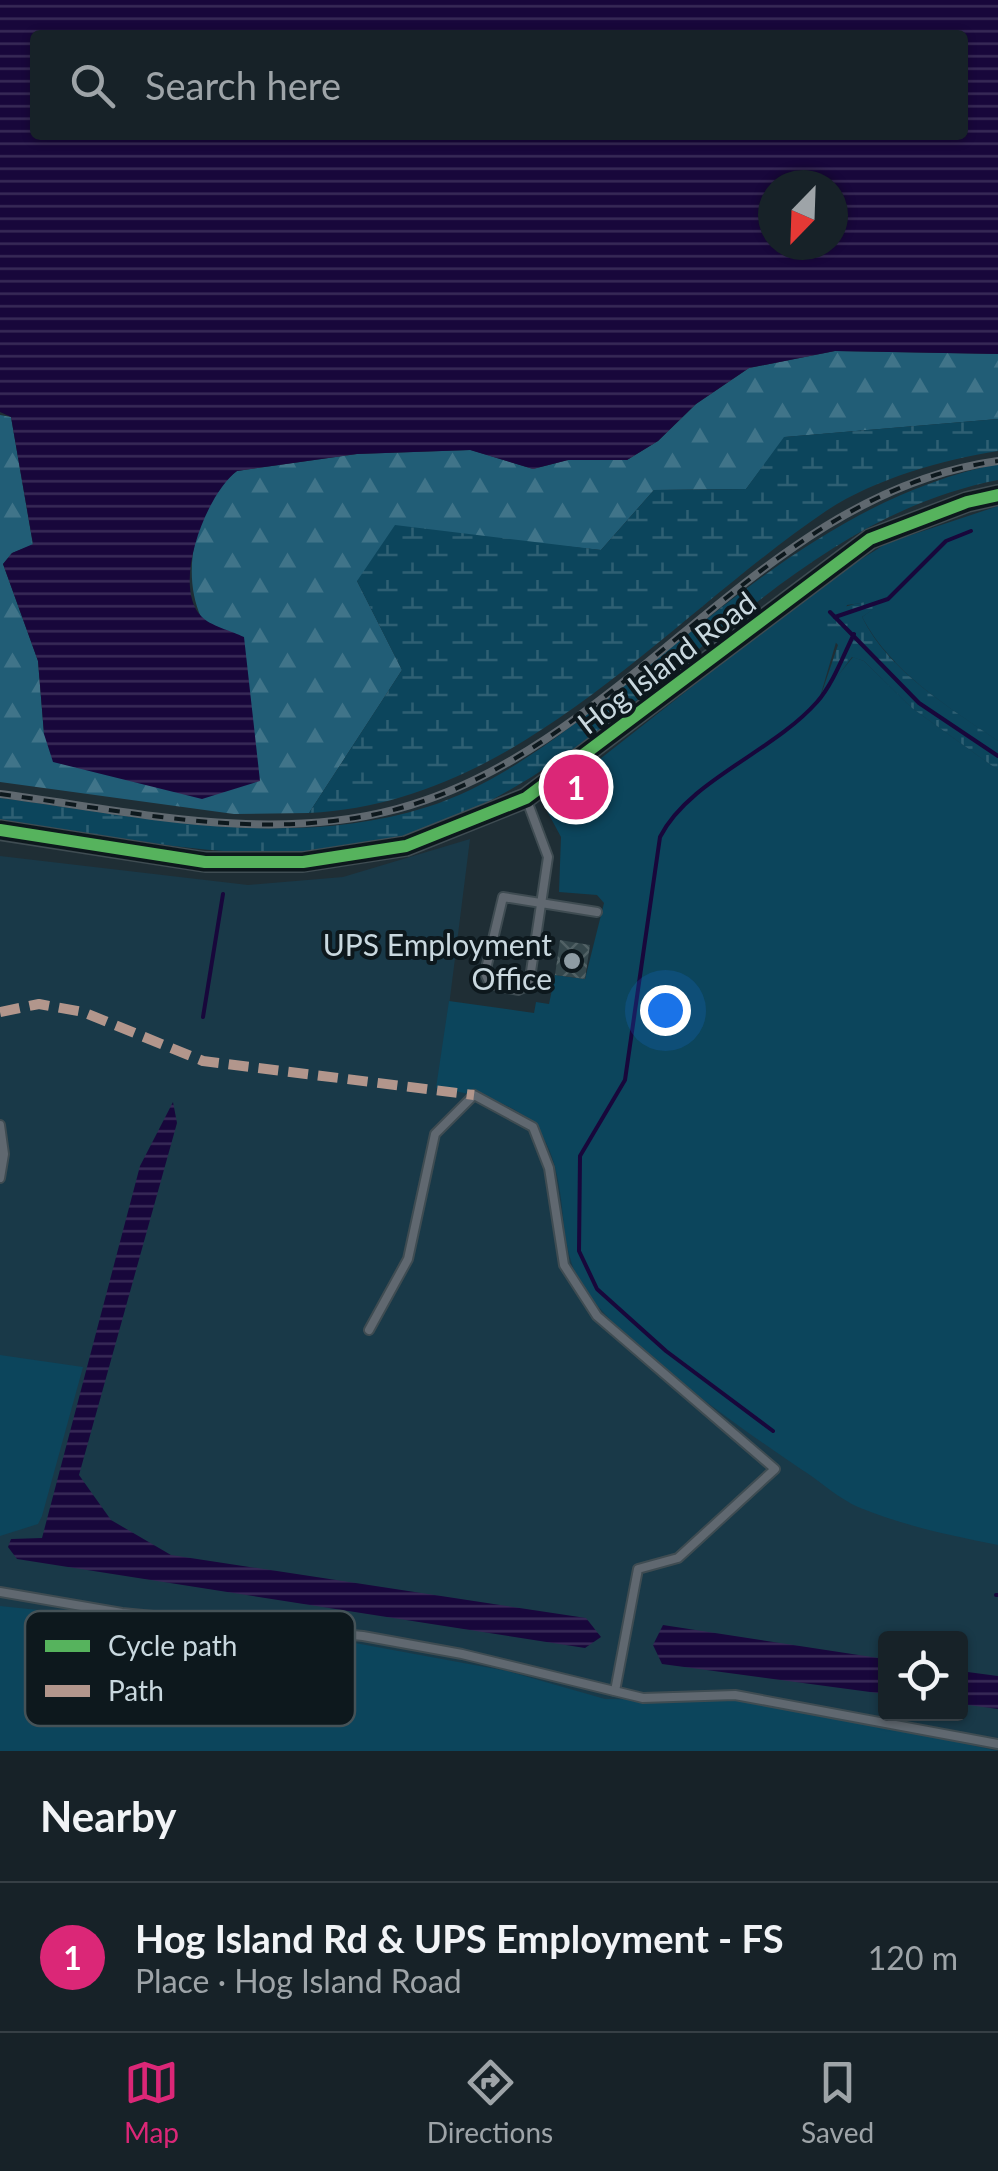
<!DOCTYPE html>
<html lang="en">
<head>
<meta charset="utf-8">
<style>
	body { margin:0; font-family:Lato,sans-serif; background:#202a30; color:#f1f3f6 }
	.controls { position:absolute; right:30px; bottom:30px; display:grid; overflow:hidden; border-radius:10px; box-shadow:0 2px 8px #0004 }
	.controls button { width:90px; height:90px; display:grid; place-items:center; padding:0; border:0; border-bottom:2px solid #363f45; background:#172228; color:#f1f3f6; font:50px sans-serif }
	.compass { position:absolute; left:758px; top:170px; width:90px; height:90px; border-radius:50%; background:#172228; box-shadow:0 2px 8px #0004; rotate:203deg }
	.you { position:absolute; left:665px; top:1010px; width:35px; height:35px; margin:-25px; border:8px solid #fff; border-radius:50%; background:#1a73e8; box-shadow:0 0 0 15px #1a73e833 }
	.badge { display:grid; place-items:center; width:65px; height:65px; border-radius:50%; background:#db2777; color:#fff; font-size:32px; font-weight:700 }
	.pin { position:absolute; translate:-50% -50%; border:5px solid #fff; box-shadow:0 2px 10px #0006 }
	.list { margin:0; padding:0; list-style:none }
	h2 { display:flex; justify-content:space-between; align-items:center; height:130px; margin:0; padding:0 40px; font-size:42px }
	h2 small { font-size:32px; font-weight:400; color:#9ea4a8 }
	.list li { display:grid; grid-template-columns:65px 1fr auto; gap:30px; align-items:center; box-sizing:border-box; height:150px; padding:0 40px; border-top:2px solid #363f45 }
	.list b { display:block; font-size:38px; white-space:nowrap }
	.list p { margin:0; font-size:32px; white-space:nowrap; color:#9ea4a8 }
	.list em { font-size:32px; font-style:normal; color:#9ea4a8 }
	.icon { flex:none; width:55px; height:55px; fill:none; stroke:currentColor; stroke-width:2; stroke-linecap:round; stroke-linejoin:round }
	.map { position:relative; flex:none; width:998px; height:1751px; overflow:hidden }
	.search { position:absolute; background:#172228; box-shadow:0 2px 8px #0004; left:30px; right:30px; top:30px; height:110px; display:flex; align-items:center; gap:25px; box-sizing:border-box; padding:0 35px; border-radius:10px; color:#9ea4a8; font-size:38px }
	.sheet { height:280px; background:#172228 }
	nav { display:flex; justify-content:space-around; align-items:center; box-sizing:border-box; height:140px; border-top:2px solid #363f45; background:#172228; font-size:28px; color:#9ea4a8 }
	nav a { display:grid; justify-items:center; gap:5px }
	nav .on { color:#db2777 }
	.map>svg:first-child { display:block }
	.built { fill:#193948; fill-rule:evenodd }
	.grass { fill:#0c455c }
	.forest { fill:url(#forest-firs) }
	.wetland { fill:url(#wetland-marsh) }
	.water { fill:url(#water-rules); fill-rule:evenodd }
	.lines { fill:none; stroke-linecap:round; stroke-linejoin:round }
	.stream { stroke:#18073b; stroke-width:4 }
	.building { fill:url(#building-cross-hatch) }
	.service-casing { stroke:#3f4c52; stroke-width:12 }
	.tertiary-casing { stroke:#3f4c52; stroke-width:22 }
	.service { stroke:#606870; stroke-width:8 }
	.tertiary { stroke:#606870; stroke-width:18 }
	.rail-casing { stroke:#5f686f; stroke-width:8 }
	.rail { stroke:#0d181d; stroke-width:4; stroke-dasharray:11; stroke-linecap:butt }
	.quiet { stroke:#b2968c; stroke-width:10; stroke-dasharray:20 10; stroke-linecap:butt }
	.cycleway-casing { stroke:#0d181d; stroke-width:19 }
	.cycleway { stroke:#56b35d; stroke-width:12 }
	.poi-dot { fill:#8e9ca4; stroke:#0d181d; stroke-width:4 }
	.labels { text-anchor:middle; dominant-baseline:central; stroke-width:8; stroke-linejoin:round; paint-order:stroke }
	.street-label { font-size:30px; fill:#c9d8df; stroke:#0d181d }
	.poi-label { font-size:30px; fill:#c9d8df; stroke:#0d181d; text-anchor:end }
	.key { fill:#0d181d; stroke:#455257; stroke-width:2.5 }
	.key-label { font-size:28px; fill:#c9d8df }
</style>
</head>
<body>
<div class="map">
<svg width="998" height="1751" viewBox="0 0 998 1751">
	<defs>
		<pattern id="forest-firs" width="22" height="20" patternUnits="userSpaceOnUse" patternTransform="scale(2.5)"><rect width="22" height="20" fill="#215d76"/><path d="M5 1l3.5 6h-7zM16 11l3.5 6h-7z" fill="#407489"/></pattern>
		<pattern id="wetland-marsh" width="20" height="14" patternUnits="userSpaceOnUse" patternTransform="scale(2.5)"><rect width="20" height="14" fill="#0c455c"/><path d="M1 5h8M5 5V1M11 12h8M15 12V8" fill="none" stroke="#2e5f73"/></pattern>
		<pattern id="water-rules" width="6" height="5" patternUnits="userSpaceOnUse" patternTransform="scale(2.5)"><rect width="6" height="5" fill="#18073b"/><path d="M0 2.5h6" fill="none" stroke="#382a57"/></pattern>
		<pattern id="building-cross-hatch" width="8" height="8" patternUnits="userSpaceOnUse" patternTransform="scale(2.5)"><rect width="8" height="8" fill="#35474c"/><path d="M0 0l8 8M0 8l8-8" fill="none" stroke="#516165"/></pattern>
	</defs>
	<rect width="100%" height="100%" fill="#1f2e35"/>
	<path class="built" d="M 998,516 L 998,1751 L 0,1751 L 0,856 L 248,885 L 343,877 L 470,839 L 445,1038 L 613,1061 ZM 886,1638 L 960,1638 L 960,1714 L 886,1714 Z"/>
	<g class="grass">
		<path d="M 998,506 L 998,741 C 948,707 891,672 862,617 L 885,600 L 847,605 L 820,697 L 853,657 L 864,661 L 912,708 L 998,770 L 998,1545 C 952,1536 901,1525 858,1507 C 840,1499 823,1484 807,1473 C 744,1431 627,1349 584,1289 C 570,1269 565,1240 563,1216 C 554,1120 527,1102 436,1088 L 449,1001 L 534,1013 L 536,1002 L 549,1004 L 555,975 L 585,979 L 604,903 L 597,895 L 559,892 L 561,837 L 547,811 L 549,805 L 582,784 L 577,777 L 828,580 L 887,543 Z"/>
		<path d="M 0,1355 L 83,1367 L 42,1516 L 38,1524 L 0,1536 Z"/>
		<path d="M 0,1606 L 355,1643 L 507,1671 L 605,1699 L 737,1701 L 891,1727 L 998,1751 L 0,1751 Z"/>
	</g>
	<path class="forest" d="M 835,351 L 998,354 L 998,419 L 785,437 L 746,489 L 654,490 L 601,550 L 525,542 L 357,581 L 402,670 L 309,813 L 234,814 L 0,782 L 0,415 L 11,417 L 33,545 L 12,553 L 3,564 L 38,661 L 44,734 L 201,617 C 180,571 196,502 237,471 L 357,454 L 471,450 L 533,469 L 568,460 L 627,460 L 658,441 L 696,404 L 749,368 Z"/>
	<g class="wetland">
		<path d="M 998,419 L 998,451 C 942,460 874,479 826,511 C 664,621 519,803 309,813 L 402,670 L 357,581 L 395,525 L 601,550 L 654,490 L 746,489 L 784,437 Z"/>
		<path d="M 998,464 L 998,480 C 753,528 625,783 384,841 C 258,871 125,837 0,820 L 0,798 C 140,816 288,851 427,807 C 499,784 561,735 619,689 C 737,596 847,495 998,464 Z"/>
		<path d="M 888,599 L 862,617 C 889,672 949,707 998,741 L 998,770 L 912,708 L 864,661 L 852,657 L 819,701 L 838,645 L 819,624 C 837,603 862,603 888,599 Z"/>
	</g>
	<g class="water">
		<path d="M 0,0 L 998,0 L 998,354 L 835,351 L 749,368 L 696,404 L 658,441 L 627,460 L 568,460 L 533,469 L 470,450 L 357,454 L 237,471 C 207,493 171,584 201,616 C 210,626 232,631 244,637 L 260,781 L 202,799 L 53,762 L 44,734 L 38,661 L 3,564 L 12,553 L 33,544 L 11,417 L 0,412 ZM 963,35 L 963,135 L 35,135 L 35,35 ZM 833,185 L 833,245 L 773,245 L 773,185 Z"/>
		<path d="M 173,1102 L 177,1123 L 79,1475 L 111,1520 L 171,1555 L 586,1618 L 601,1637 L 585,1648 L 17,1559 L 8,1547 L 11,1539 L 42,1538 L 140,1166 Z"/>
		<path d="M 663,1625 L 885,1659 L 885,1694 L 662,1664 L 653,1645 Z"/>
		<path d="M 960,1671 L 998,1676 L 998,1709 L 961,1704 Z"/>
	</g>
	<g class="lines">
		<g class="stream">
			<path d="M 830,612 L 919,703 L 998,756"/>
			<path d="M 835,617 L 888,599 L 946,541 L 971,531"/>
			<path d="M 203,1017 L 223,894"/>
			<path d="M 773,1431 L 666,1351 L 597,1289 L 579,1251 L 580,1156 L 625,1080 L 660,837 C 689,780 773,752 817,702 C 833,684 843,656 854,634"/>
			<path d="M 996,1595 L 998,1595"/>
		</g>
	</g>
	<path class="building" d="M 560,940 L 590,945 L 585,979 L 555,975 Z"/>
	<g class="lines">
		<defs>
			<g id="service">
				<path d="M 526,798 L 548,857 L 529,985 L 518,990 L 490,984 L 485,973 L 503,897 L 597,912"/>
				<path d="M 0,1125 L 4,1154 L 0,1178"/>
				<path d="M 369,1330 L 408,1259 L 435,1134 L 474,1095 L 533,1127 L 549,1168 L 564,1265 L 597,1316 L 775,1469 L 678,1558 L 638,1569 L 615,1691"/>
				<path d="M 0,1592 L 122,1613 L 363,1636 L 462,1654 L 643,1698 L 735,1695 L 998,1744"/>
			</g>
			<path id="tertiary" d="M 0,830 L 205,862 L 303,862 L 406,846 L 526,798 L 870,539 L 967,502 L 998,495"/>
		</defs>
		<use href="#service" class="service-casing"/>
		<use href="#tertiary" class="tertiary-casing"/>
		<use href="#service" class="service"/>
		<use href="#tertiary" class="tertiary"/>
		<defs>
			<path id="rail" d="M 0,794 C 131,811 266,844 397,809 C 627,748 757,494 998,461"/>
		</defs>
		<use href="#rail" class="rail-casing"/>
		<use href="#rail" class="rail"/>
		<path class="quiet" d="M 0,1012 L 39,1004 L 83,1012 L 203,1061 L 474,1095"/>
		<defs>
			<path id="cycleway" d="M 0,830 L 205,862 L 303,862 L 406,846 L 526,798 L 870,539 L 967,502 L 998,495"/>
		</defs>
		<use href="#cycleway" class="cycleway-casing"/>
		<use href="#cycleway" class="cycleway"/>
	</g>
	<circle class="poi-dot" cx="572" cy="961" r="10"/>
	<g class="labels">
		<g class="street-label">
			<text transform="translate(666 662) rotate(-37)">Hog Island Road</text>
		</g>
		<g class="poi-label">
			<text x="552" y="944">UPS Employment<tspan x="552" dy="34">Office</tspan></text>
		</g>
	</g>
	<rect x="25" y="1611" width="330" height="115" rx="15" class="key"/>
	<rect x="45" y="1640" width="45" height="12" fill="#56b35d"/>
	<rect x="45" y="1685" width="45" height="12" fill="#b2968c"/>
	<g class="key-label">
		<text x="108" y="1656">Cycle path</text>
		<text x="108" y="1701">Path</text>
	</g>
</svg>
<div class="controls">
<button><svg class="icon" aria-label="locate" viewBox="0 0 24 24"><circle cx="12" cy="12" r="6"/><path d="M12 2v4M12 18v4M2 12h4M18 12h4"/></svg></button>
</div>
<svg class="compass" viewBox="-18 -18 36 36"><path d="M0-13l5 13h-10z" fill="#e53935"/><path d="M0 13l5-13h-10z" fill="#9ea4a8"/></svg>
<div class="you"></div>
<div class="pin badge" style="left:576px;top:787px">1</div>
<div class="search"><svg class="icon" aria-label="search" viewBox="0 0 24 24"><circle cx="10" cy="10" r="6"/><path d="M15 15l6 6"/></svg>Search here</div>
</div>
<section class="sheet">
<h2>Nearby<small></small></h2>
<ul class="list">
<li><span class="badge">1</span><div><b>Hog Island Rd &amp; UPS Employment - FS</b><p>Place · Hog Island Road</p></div><em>120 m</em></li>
</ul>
</section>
<nav>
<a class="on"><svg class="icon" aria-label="map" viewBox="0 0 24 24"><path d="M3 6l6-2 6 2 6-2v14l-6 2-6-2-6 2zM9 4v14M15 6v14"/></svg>Map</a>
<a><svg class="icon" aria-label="directions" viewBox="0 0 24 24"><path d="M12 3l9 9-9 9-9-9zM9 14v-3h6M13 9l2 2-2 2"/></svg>Directions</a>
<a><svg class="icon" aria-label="saved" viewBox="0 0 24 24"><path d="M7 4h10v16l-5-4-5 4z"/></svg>Saved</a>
</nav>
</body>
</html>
